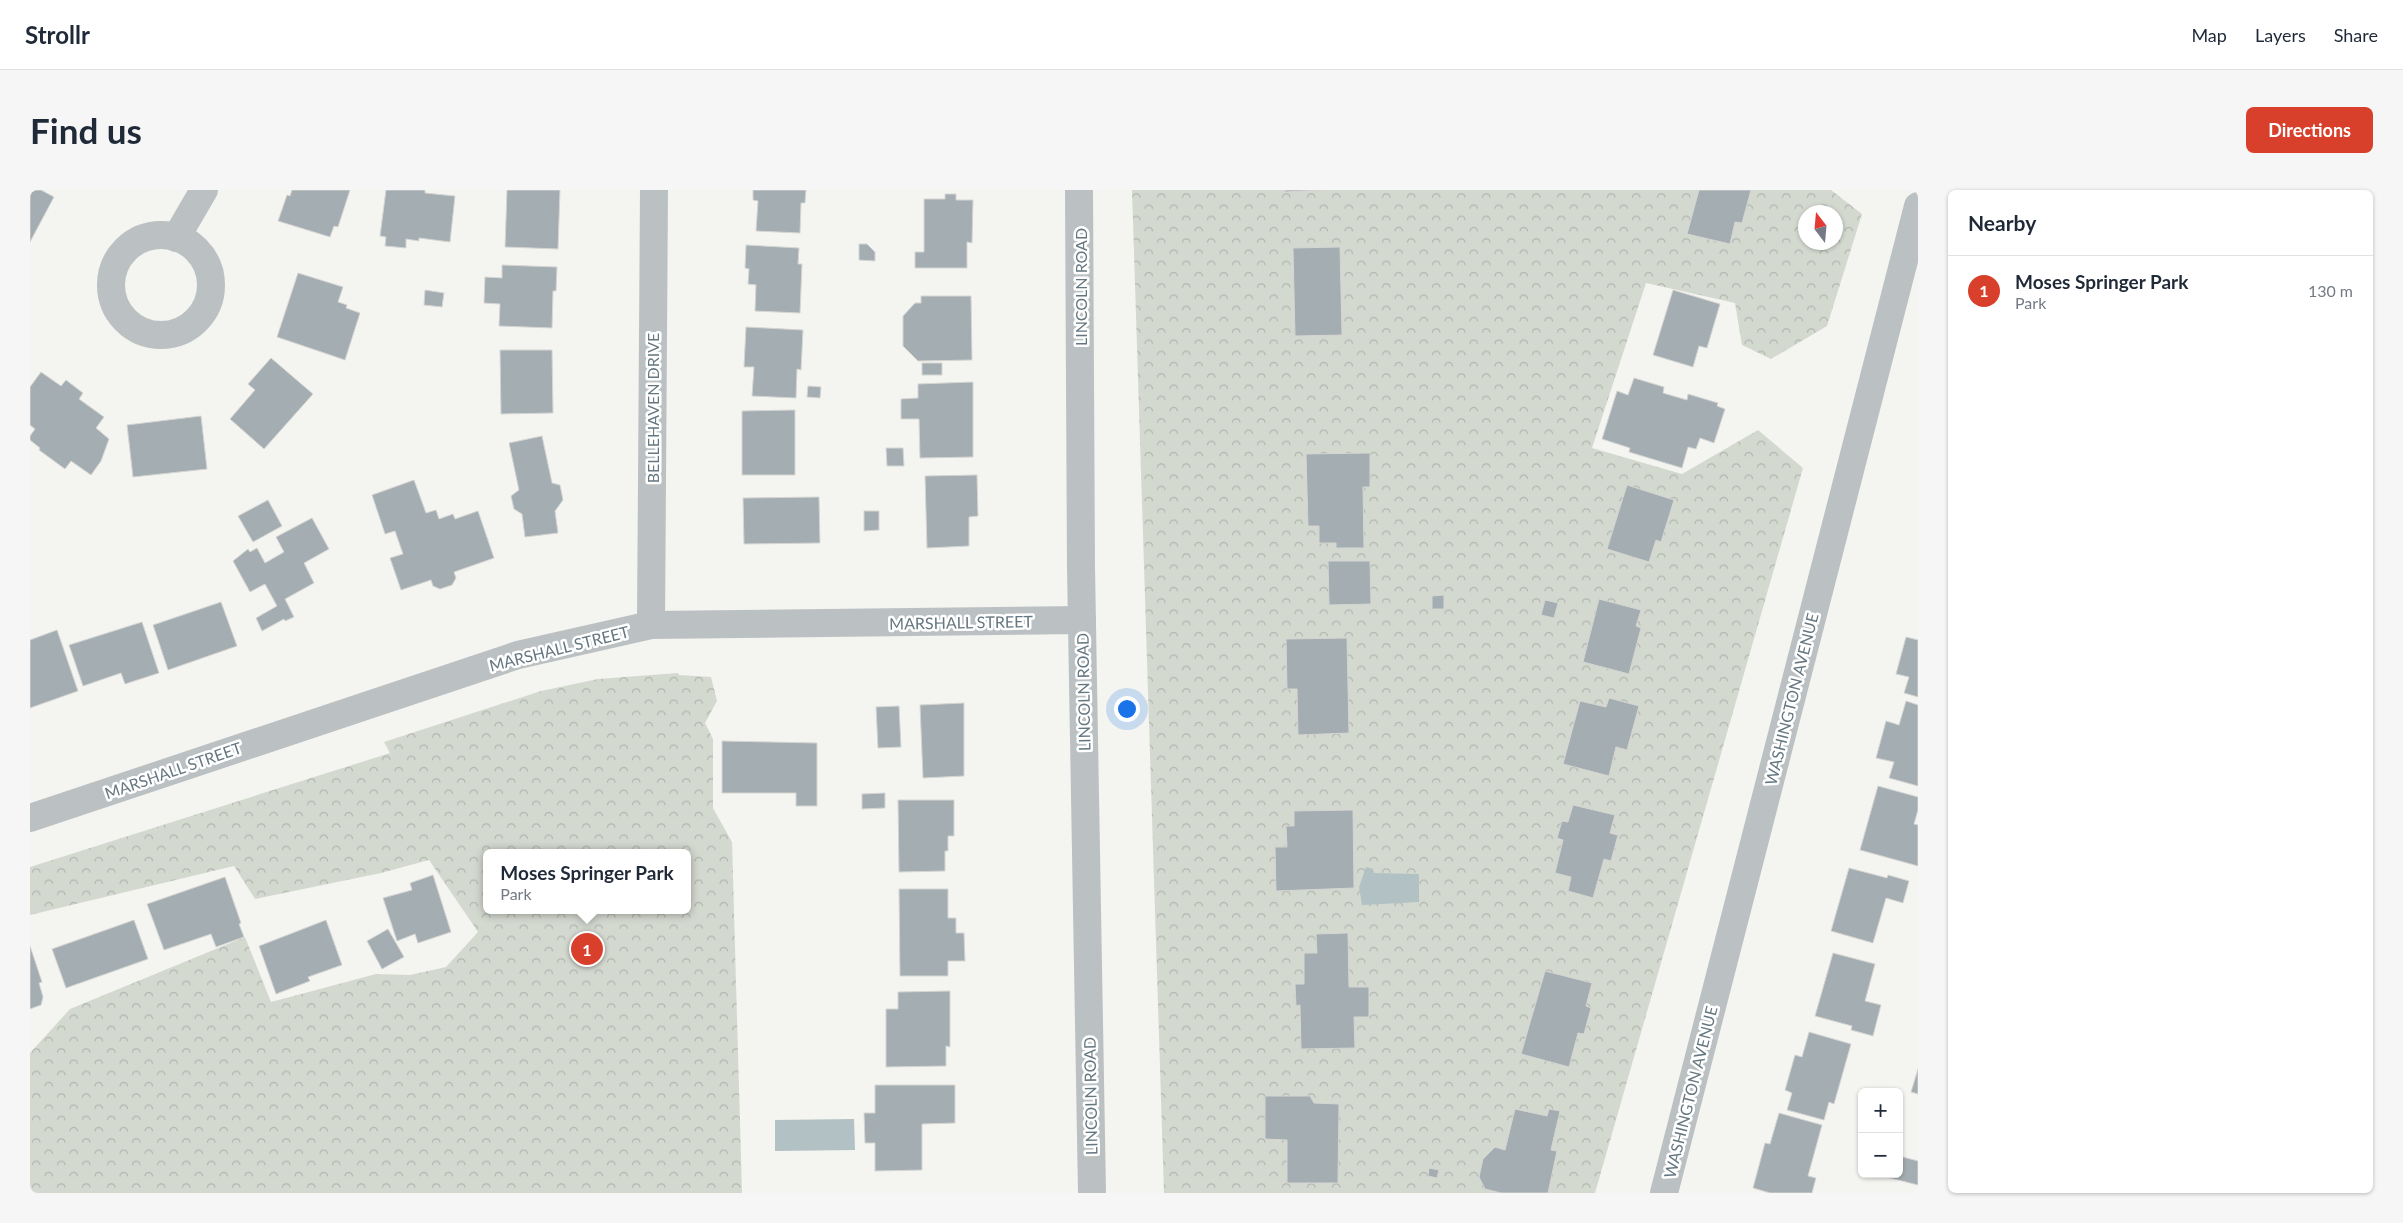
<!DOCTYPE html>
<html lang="en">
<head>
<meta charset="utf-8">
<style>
	body { margin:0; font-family:Lato,sans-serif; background:#f6f6f7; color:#1f2937 }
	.controls { position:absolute; right:15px; bottom:15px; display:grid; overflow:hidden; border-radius:8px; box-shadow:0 1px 4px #0004 }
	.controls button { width:45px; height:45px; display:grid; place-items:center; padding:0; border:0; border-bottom:1px solid #e0e1e3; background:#fff; color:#1f2937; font:25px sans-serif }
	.compass { position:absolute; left:1768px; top:15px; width:45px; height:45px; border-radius:50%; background:#fff; box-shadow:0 1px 4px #0004; rotate:344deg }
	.you { position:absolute; left:1096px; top:518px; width:18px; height:18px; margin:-12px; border:4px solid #fff; border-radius:50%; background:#1a73e8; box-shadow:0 0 0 8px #1a73e833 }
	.badge { display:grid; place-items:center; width:32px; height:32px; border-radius:50%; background:#d8402c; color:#fff; font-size:16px; font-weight:700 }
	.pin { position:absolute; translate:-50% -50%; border:2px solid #fff; box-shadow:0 1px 5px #0006 }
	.popup { position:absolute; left:453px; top:659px; width:208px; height:65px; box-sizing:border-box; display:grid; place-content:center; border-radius:8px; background:#fff; filter:drop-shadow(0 1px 4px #0005); font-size:16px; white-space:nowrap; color:#747a83 }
	.popup b { font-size:19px; color:#1f2937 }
	.popup::after { content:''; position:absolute; left:50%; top:100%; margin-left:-10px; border:10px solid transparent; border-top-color:#fff }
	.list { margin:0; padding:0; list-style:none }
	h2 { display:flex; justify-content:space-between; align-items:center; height:65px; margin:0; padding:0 20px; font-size:21px }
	h2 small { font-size:16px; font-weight:400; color:#747a83 }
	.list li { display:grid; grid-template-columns:32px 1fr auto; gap:15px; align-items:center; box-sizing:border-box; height:70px; padding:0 20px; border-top:1px solid #e0e1e3 }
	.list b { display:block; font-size:19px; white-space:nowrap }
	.list p { margin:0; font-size:16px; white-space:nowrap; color:#747a83 }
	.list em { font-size:16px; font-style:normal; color:#747a83 }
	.map { position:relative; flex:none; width:1888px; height:1003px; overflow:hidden; border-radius:8px }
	header { display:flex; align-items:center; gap:30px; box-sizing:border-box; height:70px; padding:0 25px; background:#fff; border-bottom:1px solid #e0e1e3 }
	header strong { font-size:24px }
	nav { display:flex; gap:28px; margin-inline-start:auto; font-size:18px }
	.intro { display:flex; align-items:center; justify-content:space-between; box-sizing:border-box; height:120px; padding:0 30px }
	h1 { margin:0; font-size:35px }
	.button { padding:12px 22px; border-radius:8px; background:#d8402c; color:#fff; font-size:18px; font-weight:700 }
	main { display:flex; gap:30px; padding:0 30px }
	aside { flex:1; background:#fff; border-radius:8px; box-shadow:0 1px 4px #0004 }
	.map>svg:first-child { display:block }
	.forest { fill:url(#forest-crowns); fill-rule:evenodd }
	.water { fill:#b2c1c3 }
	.building { fill:#a4adb1; stroke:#d5d5d3 }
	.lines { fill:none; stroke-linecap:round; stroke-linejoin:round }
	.minor { stroke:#bbc0c2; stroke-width:28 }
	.labels { text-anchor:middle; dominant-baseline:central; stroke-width:5; stroke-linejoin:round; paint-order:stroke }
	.street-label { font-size:16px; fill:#657780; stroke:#fff }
</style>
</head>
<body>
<header>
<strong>Strollr</strong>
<nav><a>Map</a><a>Layers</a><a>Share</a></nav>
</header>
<div class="intro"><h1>Find us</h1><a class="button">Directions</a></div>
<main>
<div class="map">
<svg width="1888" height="1003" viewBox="0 0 1888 1003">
	<defs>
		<pattern id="forest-crowns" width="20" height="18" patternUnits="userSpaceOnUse" patternTransform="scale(1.25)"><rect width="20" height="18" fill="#d4d9d0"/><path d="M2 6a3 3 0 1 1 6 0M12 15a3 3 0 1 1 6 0" fill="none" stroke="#b0b5ae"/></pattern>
	</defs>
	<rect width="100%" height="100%" fill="#f4f4f0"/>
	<g class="forest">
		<path d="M 1102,0 L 1801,0 L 1832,24 L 1797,136 L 1741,169 L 1712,155 L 1705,113 L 1616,93 L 1562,258 L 1652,284 L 1728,240 L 1773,278 L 1565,1003 L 1134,1003 ZM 1776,22 L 1806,22 L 1806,52 L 1776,52 Z"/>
		<path d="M 648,483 L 649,485 L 681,487 L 687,511 L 675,533 L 683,549 L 683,618 L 702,652 L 712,1003 L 0,1003 L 0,863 L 40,819 L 215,747 L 241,812 L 346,784 L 380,785 L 416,777 L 448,742 L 399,670 L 351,683 L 225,709 L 204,676 L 0,725 L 0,677 L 360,563 L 354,552 L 511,501 L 568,489 ZM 457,663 L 657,663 L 657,720 L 457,720 Z"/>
	</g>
	<g class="water">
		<path d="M 1336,677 L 1343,679 L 1344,683 L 1389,684 L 1389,712 L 1332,715 L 1329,697 Z"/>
		<path d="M 824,929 L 825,960 L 745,961 L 745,930 Z"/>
	</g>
	<g class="building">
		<path d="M 0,0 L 11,0 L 24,7 L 0,52 Z"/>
		<path d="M 262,0 L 320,0 L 308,37 L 304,36 L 300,47 L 248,31 L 257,5 L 260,6 Z"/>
		<path d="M 356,0 L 395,0 L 395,3 L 425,6 L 420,52 L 389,48 L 389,51 L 376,49 L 376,58 L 355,56 L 356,47 L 350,46 Z"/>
		<path d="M 477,0 L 530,0 L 528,59 L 475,57 Z"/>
		<path d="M 723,0 L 776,0 L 775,13 L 771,13 L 770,43 L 726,41 L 728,11 L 723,10 Z"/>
		<path d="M 1255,0 L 1293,0 L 1255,2 Z"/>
		<path d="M 1669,0 L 1721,0 L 1712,33 L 1705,32 L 1700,54 L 1657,44 Z"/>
		<path d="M 915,4 L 926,4 L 926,10 L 943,10 L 942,53 L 937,52 L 937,78 L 885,78 L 885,62 L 894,62 L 894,9 L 915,9 Z"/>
		<path d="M 829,54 L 837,54 L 845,62 L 845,71 L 829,70 Z"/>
		<path d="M 716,55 L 769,58 L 768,74 L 772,74 L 770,123 L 725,121 L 726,95 L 718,94 L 719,79 L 715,78 Z"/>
		<path d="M 1310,57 L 1312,145 L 1265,146 L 1263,58 Z"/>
		<path d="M 472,75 L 527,77 L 526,101 L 523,101 L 522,138 L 469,136 L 470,114 L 454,113 L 455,87 L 472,88 Z"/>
		<path d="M 268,83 L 313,97 L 308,112 L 317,115 L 316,118 L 330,123 L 315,170 L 247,147 Z"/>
		<path d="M 395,100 L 414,103 L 412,117 L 394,115 Z"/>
		<path d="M 1643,100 L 1690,114 L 1677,158 L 1669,156 L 1663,177 L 1623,165 Z"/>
		<path d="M 891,106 L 941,106 L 942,170 L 888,171 L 873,156 L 873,126 L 885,113 L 891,113 Z"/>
		<path d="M 716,137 L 773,140 L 771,180 L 767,179 L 766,208 L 722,206 L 724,177 L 714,177 Z"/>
		<path d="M 470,160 L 522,160 L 523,223 L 471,224 Z"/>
		<path d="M 241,168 L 283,204 L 234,259 L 200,229 L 225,200 L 218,194 Z"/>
		<rect x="892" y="173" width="20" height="12"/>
		<path d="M 11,182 L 31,196 L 36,190 L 53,203 L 49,209 L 74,227 L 66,238 L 79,249 L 71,271 L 61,285 L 41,271 L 35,279 L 9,260 L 10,258 L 0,250 L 0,246 L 5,239 L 0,235 L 0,197 Z"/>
		<path d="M 1604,188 L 1634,197 L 1633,203 L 1657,210 L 1658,204 L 1688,213 L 1687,216 L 1695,219 L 1684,253 L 1670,248 L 1666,259 L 1658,257 L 1652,278 L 1599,262 L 1600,258 L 1572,249 L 1587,201 L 1598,205 Z"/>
		<path d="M 943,192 L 943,267 L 890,268 L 889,229 L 871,229 L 871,209 L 888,208 L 888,194 Z"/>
		<path d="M 778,196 L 791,197 L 790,208 L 777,207 Z"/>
		<path d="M 765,220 L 765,285 L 712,285 L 712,221 Z"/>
		<path d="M 171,226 L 177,279 L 103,287 L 97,235 Z"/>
		<path d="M 512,246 L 522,293 L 530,295 L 533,310 L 525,321 L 528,343 L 495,347 L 492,324 L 484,319 L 481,306 L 489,300 L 479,253 Z"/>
		<path d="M 856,258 L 873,258 L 874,276 L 857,276 Z"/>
		<path d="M 1340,263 L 1340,297 L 1333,297 L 1334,358 L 1306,358 L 1306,353 L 1289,353 L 1289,336 L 1278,336 L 1276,264 Z"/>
		<path d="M 947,285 L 948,326 L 939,327 L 939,356 L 897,358 L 895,286 Z"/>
		<path d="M 384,290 L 396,323 L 406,320 L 409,329 L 423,324 L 425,329 L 448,321 L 464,368 L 424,382 L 426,388 L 422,395 L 410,399 L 403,396 L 401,390 L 371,400 L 360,368 L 373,364 L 365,341 L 355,344 L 342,305 Z"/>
		<path d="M 1597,295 L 1644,310 L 1631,352 L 1626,350 L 1619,372 L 1577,359 Z"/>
		<path d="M 789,307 L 790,353 L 714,354 L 713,308 Z"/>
		<path d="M 238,310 L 252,336 L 223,352 L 208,326 Z"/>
		<path d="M 834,321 L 849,321 L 849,340 L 834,341 Z"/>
		<path d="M 282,328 L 299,359 L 274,373 L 284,393 L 255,409 L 264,427 L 255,431 L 254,429 L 232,441 L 226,428 L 247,416 L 235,394 L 220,402 L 203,371 L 218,359 L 220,362 L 227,358 L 235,373 L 254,362 L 246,347 Z"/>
		<path d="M 1298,371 L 1340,371 L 1341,414 L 1299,415 Z"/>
		<path d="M 1414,405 L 1414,419 L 1402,419 L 1402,406 Z"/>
		<path d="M 1569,409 L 1611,420 L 1606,436 L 1611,438 L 1599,484 L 1553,472 Z"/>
		<path d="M 1515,410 L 1528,413 L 1524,428 L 1511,425 Z"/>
		<path d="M 191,412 L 207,456 L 138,480 L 123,435 Z"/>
		<path d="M 112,432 L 129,483 L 95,494 L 91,483 L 53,496 L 39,455 Z"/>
		<path d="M 27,440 L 48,501 L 0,518 L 0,450 Z"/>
		<path d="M 1876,447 L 1888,450 L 1888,507 L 1874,503 L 1879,487 L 1866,484 Z"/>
		<path d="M 1317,448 L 1319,543 L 1268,545 L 1267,499 L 1257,499 L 1256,449 Z"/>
		<path d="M 1579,508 L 1609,516 L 1597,560 L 1586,557 L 1579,586 L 1533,574 L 1550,511 L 1576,517 Z"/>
		<path d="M 1876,511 L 1888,515 L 1888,596 L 1859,588 L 1864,572 L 1846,568 L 1856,531 L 1869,535 Z"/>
		<path d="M 934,513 L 934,586 L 893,588 L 890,515 Z"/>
		<path d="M 869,516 L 871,557 L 848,558 L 846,517 Z"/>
		<path d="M 692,551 L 787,553 L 787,616 L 766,616 L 766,603 L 692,603 Z"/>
		<path d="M 1848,596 L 1888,607 L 1888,620 L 1884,634 L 1888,635 L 1888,676 L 1830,660 Z"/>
		<path d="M 855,603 L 855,618 L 832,619 L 832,604 Z"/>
		<path d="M 868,610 L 924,610 L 924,646 L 918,646 L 918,661 L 915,661 L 915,681 L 869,682 Z"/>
		<path d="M 1543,615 L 1585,625 L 1580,643 L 1588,645 L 1581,671 L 1574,669 L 1563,708 L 1538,701 L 1541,687 L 1525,683 L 1533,650 L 1527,648 L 1532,631 L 1538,632 Z"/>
		<path d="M 1323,620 L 1324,698 L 1246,701 L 1245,657 L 1257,657 L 1256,636 L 1264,636 L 1264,621 Z"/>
		<path d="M 1819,678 L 1857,688 L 1858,685 L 1879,691 L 1873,713 L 1856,708 L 1843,753 L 1801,741 Z"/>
		<path d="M 403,685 L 421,742 L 388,753 L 385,744 L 367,751 L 353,708 L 382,700 L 380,693 Z"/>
		<path d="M 195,687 L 211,733 L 209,734 L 214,747 L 186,757 L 181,744 L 134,760 L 117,714 Z"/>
		<path d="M 869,699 L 918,699 L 918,728 L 926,728 L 926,743 L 934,743 L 935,771 L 918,771 L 918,786 L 870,786 Z"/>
		<path d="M 104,730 L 118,769 L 36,798 L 22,759 Z"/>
		<path d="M 296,730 L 312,775 L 278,787 L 280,791 L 246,804 L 229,756 Z"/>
		<path d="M 358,739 L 374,767 L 352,779 L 337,751 Z"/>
		<path d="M 1318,743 L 1319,797 L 1339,797 L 1339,827 L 1324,827 L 1325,858 L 1271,859 L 1270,815 L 1266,816 L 1265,794 L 1274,794 L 1274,763 L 1287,763 L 1286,744 Z"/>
		<path d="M 0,756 L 12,792 L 9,793 L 13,807 L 11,815 L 0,819 Z"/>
		<path d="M 1803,763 L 1845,774 L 1835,811 L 1851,815 L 1843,846 L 1821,840 L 1822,836 L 1785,826 Z"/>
		<path d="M 1515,781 L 1562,793 L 1556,816 L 1561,818 L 1554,844 L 1548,843 L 1539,877 L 1491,864 Z"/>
		<path d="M 920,801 L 920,857 L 916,856 L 916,876 L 856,877 L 856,819 L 868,819 L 868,802 Z"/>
		<path d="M 1779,842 L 1821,854 L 1804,914 L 1799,912 L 1794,930 L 1757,920 L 1762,903 L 1755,900 L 1765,865 L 1772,867 Z"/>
		<path d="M 1888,879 L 1888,904 L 1881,902 Z"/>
		<path d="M 845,895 L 925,895 L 925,933 L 892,934 L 892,980 L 845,981 L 845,953 L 835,953 L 834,923 L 845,923 Z"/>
		<path d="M 1235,906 L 1280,906 L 1284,913 L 1309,914 L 1308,993 L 1257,993 L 1257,950 L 1235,949 Z"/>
		<path d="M 1485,919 L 1517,926 L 1519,919 L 1530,921 L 1521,960 L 1527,961 L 1518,1003 L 1471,1003 L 1455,999 L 1449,987 L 1453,969 L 1465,957 L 1475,960 Z"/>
		<path d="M 1749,923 L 1792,935 L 1778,986 L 1786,988 L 1782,1003 L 1740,1003 L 1723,998 L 1735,953 L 1740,954 Z"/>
		<path d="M 1869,966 L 1888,971 L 1888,995 L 1856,987 L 1857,984 L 1869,984 Z"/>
		<path d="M 1399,978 L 1409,980 L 1407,988 L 1398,986 Z"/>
	</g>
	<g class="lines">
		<g class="minor">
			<path d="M 1049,0 L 1051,378 L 1062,1003"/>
			<circle cx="131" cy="95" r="50"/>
			<path d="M 146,48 L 174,0"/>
			<path d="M 621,435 L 624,0"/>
			<path d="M 0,628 L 488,465 L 621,435 L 1052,430"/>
			<path d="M 1634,1003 L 1888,16"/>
		</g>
	</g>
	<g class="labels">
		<g class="street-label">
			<text transform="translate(1050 97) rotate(-90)">LINCOLN ROAD</text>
			<text transform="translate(622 218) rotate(-90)">BELLEHAVEN DRIVE</text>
			<text transform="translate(931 432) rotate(-1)">MARSHALL STREET</text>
			<text transform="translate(529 458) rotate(-14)">MARSHALL STREET</text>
			<text transform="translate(1053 502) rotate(-91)">LINCOLN ROAD</text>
			<text transform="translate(1761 509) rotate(-76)">WASHINGTON AVENUE</text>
			<text transform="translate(143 580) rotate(-19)">MARSHALL STREET</text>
			<text transform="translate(1660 902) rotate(-76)">WASHINGTON AVENUE</text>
			<text transform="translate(1060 906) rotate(-91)">LINCOLN ROAD</text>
		</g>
	</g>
</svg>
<div class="controls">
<button>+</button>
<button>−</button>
</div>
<svg class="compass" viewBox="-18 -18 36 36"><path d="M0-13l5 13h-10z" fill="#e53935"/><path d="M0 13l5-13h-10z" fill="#747a83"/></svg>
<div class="you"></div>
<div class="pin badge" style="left:557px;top:759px">1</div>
<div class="popup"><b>Moses Springer Park</b>Park</div>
</div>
<aside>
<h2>Nearby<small></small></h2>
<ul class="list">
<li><span class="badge">1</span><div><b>Moses Springer Park</b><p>Park</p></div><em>130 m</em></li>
</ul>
</aside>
</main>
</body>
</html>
